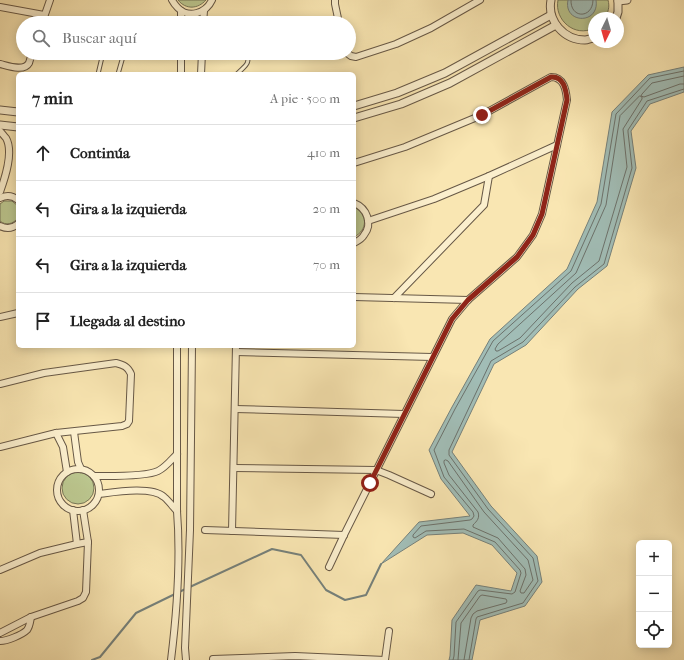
<!DOCTYPE html>
<html lang="es">
<head>
<meta charset="utf-8">
<style>
	body { margin:0; font-family:"IM FELL French Canon",serif; background:#f6f6f6; color:#222 }
	.controls { position:absolute; right:12px; bottom:12px; display:grid; overflow:hidden; border-radius:6px; box-shadow:0 2px 10px #0003 }
	.controls button { width:36px; height:36px; display:grid; place-items:center; padding:0; border:0; border-bottom:1px solid #e0e0e0; background:#fff; color:#222; font:20px sans-serif }
	.compass { position:absolute; left:588px; top:12px; width:36px; height:36px; border-radius:50%; background:#fff; box-shadow:0 2px 10px #0003; rotate:185deg }
	.stop { position:absolute; width:12px; height:12px; margin:-9px; border:3px solid #8f2418; border-radius:50%; background:#fff }
	.stop.end { background:#8f2418; border-color:#fff; box-shadow:0 1px 4px #0008 }
	.list { margin:0; padding:0; list-style:none }
	h2 { display:flex; justify-content:space-between; align-items:center; height:52px; margin:0; padding:0 16px; font-size:17px }
	h2 small { font-size:13px; font-weight:400; color:#767676 }
	.list li { display:grid; grid-template-columns:26px 1fr auto; gap:12px; align-items:center; box-sizing:border-box; height:56px; padding:0 16px; border-top:1px solid #e0e0e0 }
	.list b { display:block; font-size:15px; white-space:nowrap }
	.list em { font-size:13px; font-style:normal; color:#767676 }
	.icon { flex:none; width:22px; height:22px; fill:none; stroke:currentColor; stroke-width:2; stroke-linecap:round; stroke-linejoin:round }
	.map { position:relative; flex:none; width:684px; height:660px; overflow:hidden }
	.search { position:absolute; background:#fff; box-shadow:0 2px 10px #0003; left:16px; top:16px; width:340px; height:44px; display:flex; align-items:center; gap:10px; box-sizing:border-box; padding:0 14px; border-radius:22px; color:#767676; font-size:15px }
	.panel { position:absolute; background:#fff; box-shadow:0 2px 10px #0003; left:16px; top:72px; width:340px; height:276px; border-radius:6px }
	.map>svg:first-child { display:block }
	.green { fill:#bbc68e; stroke:#787758 }
	.water { fill:#a1bdb6; stroke:#76817b }
	.lines { fill:none; stroke-linecap:round; stroke-linejoin:round }
	.shore { stroke:#6c726c; stroke-width:1 }
	.stream { stroke:#76817b; stroke-width:2 }
	.service-casing { stroke:#675846; stroke-width:5 }
	.minor-casing { stroke:#675846; stroke-width:8 }
	.tertiary-casing { stroke:#675846; stroke-width:9 }
	.service { stroke:#fbefcd; stroke-width:3 }
	.minor { stroke:#fbefcd; stroke-width:6 }
	.tertiary { stroke:#fbefcd; stroke-width:7 }
	.route { stroke:#8f2418; stroke-width:5 }
</style>
</head>
<body>
<div class="map">
<svg width="684" height="660" viewBox="0 0 684 660">
	<rect width="100%" height="100%" fill="#f9e6b2"/>
	<filter id="stains"><feTurbulence type="fractalNoise" baseFrequency=".005" numOctaves="4"/><feColorMatrix values="0 0 0 0 .2 0 0 0 0 .09 0 0 0 0 .02 0 0 0 .5 -.17"/></filter>
	<radialGradient id="worn" r=".72"><stop offset=".6" stop-color="#630" stop-opacity="0"/><stop offset="1" stop-color="#630" stop-opacity=".3"/></radialGradient>
	<g class="green">
		<path d="M 178,0 L 206,0 C 198,9 186,10 178,0 Z"/>
		<path d="M 558,0 L 608,0 C 610,7 608,12 605,18 L 594,18 L 594,28 C 575,38 554,20 558,0 Z"/>
		<path d="M 4,201 L 12,201 L 18,206 L 18,218 C 13,224 6,226 0,221 L 0,204 Z"/>
		<path d="M 354,207 C 368,214 368,230 354,237 Z"/>
		<circle cx="78" cy="488" r="16"/>
	</g>
	<g class="water">
		<path d="M 568,0 L 596,0 C 600,25 563,24 568,0 Z"/>
		<path d="M 684,67 L 684,92 L 650,104 L 631,131 L 636,168 L 607,266 L 578,289 L 526,345 L 494,364 L 452,452 L 491,506 L 537,556 L 542,582 L 525,606 L 480,620 L 472,660 L 449,660 L 450,656 L 452,620 L 476,585 L 511,591 L 517,573 L 492,545 L 463,533 L 427,535 L 381,564 L 419,522 L 470,516 L 441,479 L 429,450 L 452,407 L 490,339 L 567,269 L 597,202 L 612,112 L 648,75 Z"/>
	</g>
	<g class="lines">
		<g class="shore">
			<path d="M 571,0 C 570,19 593,19 593,0"/>
			<path d="M 684,76 L 652,83 L 642,94 L 641,96 L 644,97 L 680,84 L 684,84"/>
			<path d="M 640,96 L 642,97 L 642,99 L 623,129 L 627,167 L 599,261 L 572,283 L 520,338 L 498,351 L 496,351 L 495,349 L 498,344 L 576,273 L 606,205 L 620,116 Z"/>
			<path d="M 446,460 L 448,461 L 484,512 L 528,560 L 533,580 L 524,593 L 521,593 L 520,591 L 526,575 L 525,569 L 498,538 L 473,527 L 473,525 C 477,521 480,518 478,512 L 449,475 L 444,463 L 444,461 Z"/>
			<path d="M 453,660 L 454,656 L 456,622 L 478,591 L 480,590 L 512,594 L 515,592 L 521,573 L 520,570 L 495,542 L 464,529 L 426,531 L 415,538 L 413,537 L 413,535 L 421,526 L 470,520 L 472,519 L 474,516 L 473,512 L 444,477 L 434,450 L 455,409 L 493,341 L 571,271 L 601,204 L 616,114 L 650,78 L 684,71"/>
			<path d="M 458,660 L 461,623 L 480,596 L 482,595 L 506,599 L 507,601 L 506,603 L 477,611 L 473,614 L 471,618 L 464,660"/>
			<path d="M 469,660 L 476,619 L 477,617 L 523,603 L 538,581 L 533,558 L 488,509 L 449,455 L 449,450 L 491,361 L 523,342 L 575,287 L 604,264 L 632,168 L 628,132 L 628,130 L 647,101 L 684,89"/>
		</g>
		<g class="stream">
			<path d="M 179,592 L 272,549 L 301,555 L 326,590 L 345,600 L 366,595 L 381,564"/>
			<path d="M 92,660 L 100,657 L 136,613 L 175,594"/>
		</g>
		<defs>
			<g id="service">
				<path d="M 225,54 L 227,53"/>
				<path d="M 98,74 L 103,53"/>
				<path d="M 118,74 L 124,53"/>
				<path d="M 237,74 C 243,67 252,64 246,53"/>
			</g>
			<g id="minor">
				<path d="M 172,0 C 174,4 175,5 178,8 C 189,19 206,13 212,0"/>
				<path d="M 335,0 L 335,4 L 339,23"/>
				<path d="M 0,7 L 44,15"/>
				<path d="M 181,11 L 181,23"/>
				<path d="M 42,23 L 50,0"/>
				<path d="M 203,23 L 204,11"/>
				<path d="M 347,53 L 351,56 L 356,57 L 396,44 L 431,28 L 480,0"/>
				<path d="M 0,64 C 8,66 24,72 29,63 C 30,60 31,56 32,53"/>
				<path d="M 181,74 L 181,53"/>
				<path d="M 201,74 L 202,53"/>
				<path d="M 0,131 C 2,133 4,136 6,138 C 14,152 5,178 0,192"/>
				<path d="M 0,198 C 6,195 12,195 18,200"/>
				<path d="M 354,203 C 367,208 373,224 364,235 C 362,239 358,241 354,243"/>
				<path d="M 368,221 L 434,199 L 489,176 L 557,145"/>
				<path d="M 0,226 C 6,229 12,229 18,224"/>
				<path d="M 354,297 L 468,300"/>
				<path d="M 394,298 L 484,205 L 489,176"/>
				<path d="M 0,317 L 18,313"/>
				<path d="M 236,352 L 432,357"/>
				<path d="M 0,384 L 44,373 L 116,363 C 124,365 128,367 131,374 L 129,421 L 127,424 L 122,426 L 56,433 L 0,447"/>
				<path d="M 235,409 L 404,414"/>
				<path d="M 74,432 L 78,462 L 81,469"/>
				<path d="M 56,433 L 63,447 L 67,472"/>
				<path d="M 234,468 L 376,470 L 389,475 L 431,494"/>
				<circle cx="78" cy="490" r="21"/>
				<path d="M 94,476 C 109,476 146,477 158,471 C 166,467 171,460 177,454"/>
				<path d="M 99,494 C 115,492 152,486 164,497 C 169,501 173,507 177,511"/>
				<path d="M 73,510 L 77,544"/>
				<path d="M 205,530 L 344,535"/>
				<path d="M 232,531 L 236,346"/>
				<path d="M 329,567 L 344,535 L 452,319 L 468,300 L 517,257 L 533,235 L 542,214 L 567,100 C 566,90 564,77 551,77 L 482,115 L 405,147 L 354,163"/>
				<path d="M 0,570 L 40,553 L 77,544 L 88,542"/>
				<path d="M 0,633 L 31,617 L 78,601 L 83,598 L 86,592 L 88,542 L 83,510"/>
				<path d="M 0,641 C 7,641 22,635 27,630 C 30,626 30,622 31,617"/>
				<path d="M 213,659 L 295,656 L 385,660"/>
				<path d="M 171,660 C 177,611 181,561 177,511 L 177,346"/>
				<path d="M 186,660 L 185,648 L 190,530 L 192,346"/>
				<path d="M 385,660 L 389,631"/>
			</g>
			<g id="tertiary">
				<path d="M 551,0 C 547,21 564,40 585,40 C 588,40 591,38 594,38"/>
				<path d="M 618,1 L 627,0"/>
				<path d="M 616,18 L 618,12 L 618,0"/>
				<path d="M 354,106 L 397,93 L 445,73 L 551,15"/>
				<path d="M 0,110 L 18,112"/>
				<path d="M 354,118 L 401,104 L 450,83 L 556,25"/>
				<path d="M 0,125 L 18,127"/>
			</g>
		</defs>
		<use href="#service" class="service-casing"/>
		<use href="#minor" class="minor-casing"/>
		<use href="#tertiary" class="tertiary-casing"/>
		<use href="#service" class="service"/>
		<use href="#minor" class="minor"/>
		<use href="#tertiary" class="tertiary"/>
	</g>
	<g class="lines">
		<path class="route" d="M 370,483 L 452,319 L 468,300 L 517,257 L 533,235 L 542,214 L 567,100 C 566,90 564,76 551,77 L 482,115"/>
	</g>
	<rect width="100%" height="100%" filter="url(#stains)"/>
	<rect width="100%" height="100%" fill="url(#worn)"/>
</svg>
<div class="controls">
<button>+</button>
<button>−</button>
<button><svg class="icon" aria-label="locate" viewBox="0 0 24 24"><circle cx="12" cy="12" r="6"/><path d="M12 2v4M12 18v4M2 12h4M18 12h4"/></svg></button>
</div>
<svg class="compass" viewBox="-18 -18 36 36"><path d="M0-13l5 13h-10z" fill="#e53935"/><path d="M0 13l5-13h-10z" fill="#767676"/></svg>
<div class="stop" style="left:370px;top:483px"></div>
<div class="stop end" style="left:482px;top:115px"></div>
<div class="search"><svg class="icon" aria-label="search" viewBox="0 0 24 24"><circle cx="10" cy="10" r="6"/><path d="M15 15l6 6"/></svg>Buscar aquí</div>
<section class="panel">
<h2>7 min<small>A pie · 500 m</small></h2>
<ul class="list">
<li><svg class="icon" aria-label="ahead" viewBox="0 0 24 24"><path d="M12 20V5M6 11l6-6 6 6"/></svg><div><b>Continúa</b></div><em>410 m</em></li>
<li><svg class="icon" aria-label="left" viewBox="0 0 24 24"><path d="M17 20v-9H6M10 6l-5 5 5 5"/></svg><div><b>Gira a la izquierda</b></div><em>20 m</em></li>
<li><svg class="icon" aria-label="left" viewBox="0 0 24 24"><path d="M17 20v-9H6M10 6l-5 5 5 5"/></svg><div><b>Gira a la izquierda</b></div><em>70 m</em></li>
<li><svg class="icon" aria-label="arrive" viewBox="0 0 24 24"><path d="M6 21V4h12l-3 4 3 4H6"/></svg><div><b>Llegada al destino</b></div></li>
</ul>
</section>
</div>
</body>
</html>
